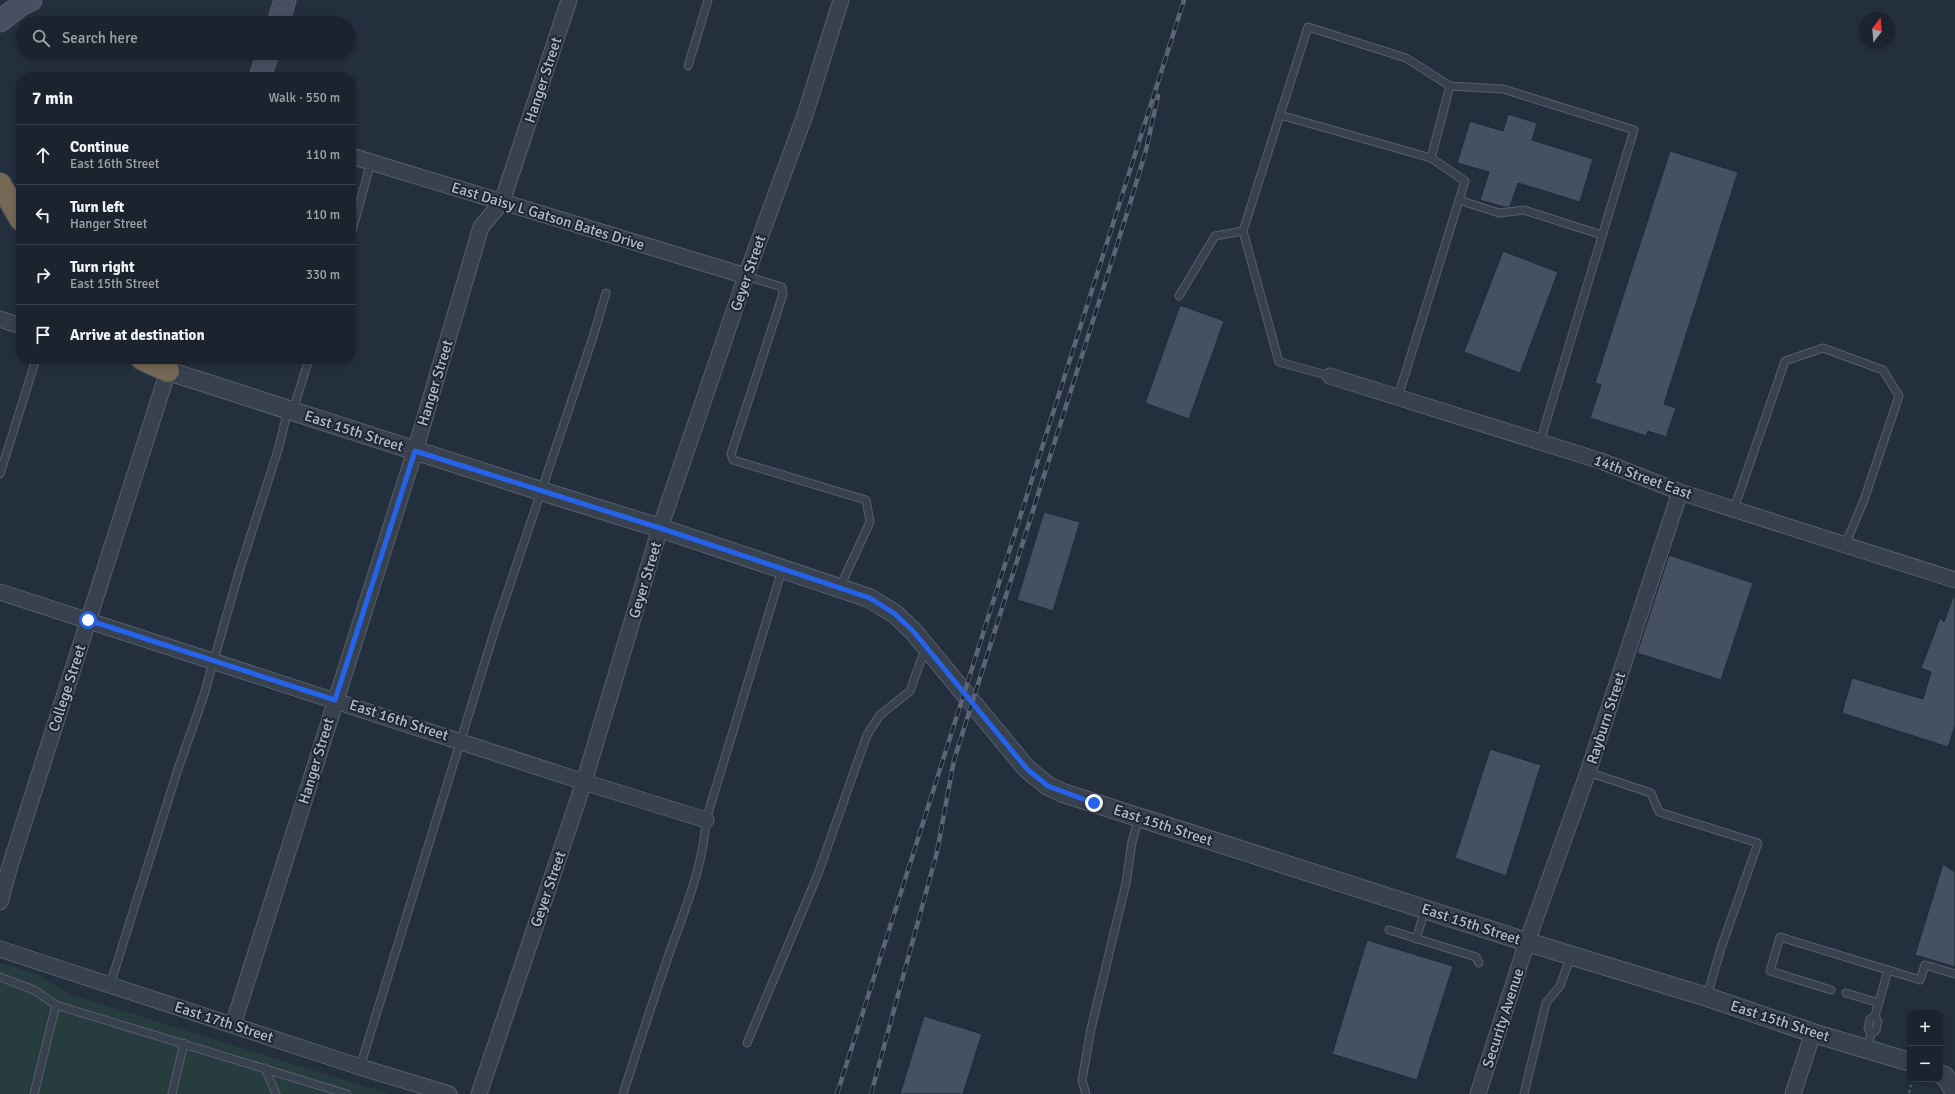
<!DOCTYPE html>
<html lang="en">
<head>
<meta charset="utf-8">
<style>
	body { margin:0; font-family:Signika,sans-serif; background:#282f3a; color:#f1f3f6 }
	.controls { position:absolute; right:12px; bottom:12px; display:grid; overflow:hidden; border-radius:8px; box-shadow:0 2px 6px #0003 }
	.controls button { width:36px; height:36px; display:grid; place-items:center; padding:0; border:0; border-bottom:1px solid #39404a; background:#1b232e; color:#f1f3f6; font:20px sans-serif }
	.compass { position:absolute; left:1859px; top:12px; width:36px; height:36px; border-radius:50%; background:#1b232e; box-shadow:0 2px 6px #0003; rotate:16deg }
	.stop { position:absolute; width:12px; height:12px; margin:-9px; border:3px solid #2563eb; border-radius:50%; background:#fff }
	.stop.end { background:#2563eb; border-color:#fff; box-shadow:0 1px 4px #0008 }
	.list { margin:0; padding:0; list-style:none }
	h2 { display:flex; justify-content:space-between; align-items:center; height:52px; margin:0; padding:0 16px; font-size:17px }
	h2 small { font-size:13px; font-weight:400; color:#a0a4aa }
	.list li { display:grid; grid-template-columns:26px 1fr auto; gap:12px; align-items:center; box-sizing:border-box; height:60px; padding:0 16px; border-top:1px solid #39404a }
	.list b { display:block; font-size:15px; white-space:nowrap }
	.list p { margin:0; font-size:13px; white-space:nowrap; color:#a0a4aa }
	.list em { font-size:13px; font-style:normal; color:#a0a4aa }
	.icon { flex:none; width:22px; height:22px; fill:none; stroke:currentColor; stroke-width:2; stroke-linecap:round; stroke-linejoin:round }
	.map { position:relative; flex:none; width:1955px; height:1094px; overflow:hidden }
	.search { position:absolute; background:#1b232e; box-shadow:0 2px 6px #0003; left:16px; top:16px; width:340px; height:44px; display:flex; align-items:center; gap:10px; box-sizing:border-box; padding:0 14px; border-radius:22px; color:#a0a4aa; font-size:15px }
	.panel { position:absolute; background:#1b232e; box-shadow:0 2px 6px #0003; left:16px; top:72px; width:340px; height:292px; border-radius:16px }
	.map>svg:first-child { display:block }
	.green { fill:#263c3f }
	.building { fill:#455162; stroke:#1f2835 }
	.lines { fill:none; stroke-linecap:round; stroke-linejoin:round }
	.service-casing { stroke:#565f6c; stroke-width:9 }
	.minor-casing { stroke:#565f6c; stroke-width:17 }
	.tertiary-casing { stroke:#565f6c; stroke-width:20 }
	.secondary-casing { stroke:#565f6c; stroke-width:23 }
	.motorway-casing { stroke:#434c59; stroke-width:24 }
	.path { stroke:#44595c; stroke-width:2.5; stroke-dasharray:3 3; stroke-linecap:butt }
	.service { stroke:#38414e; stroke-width:7 }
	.minor { stroke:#38414e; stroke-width:15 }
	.tertiary { stroke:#38414e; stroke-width:18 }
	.secondary { stroke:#465061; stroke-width:21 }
	.motorway { stroke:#746855; stroke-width:22 }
	.rail-casing { stroke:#5a6575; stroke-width:4.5 }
	.rail { stroke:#1d2633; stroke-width:3; stroke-dasharray:9; stroke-linecap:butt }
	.route { stroke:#2563eb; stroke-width:5 }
	.labels { text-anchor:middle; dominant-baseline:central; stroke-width:4; stroke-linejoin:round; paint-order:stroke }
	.street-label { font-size:15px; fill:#b4bcc9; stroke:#1d2633 }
</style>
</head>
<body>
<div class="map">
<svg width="1955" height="1094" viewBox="0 0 1955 1094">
	<rect width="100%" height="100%" fill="#242f3e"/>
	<path class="green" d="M 0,963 L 36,974 L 72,995 L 389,1094 L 0,1094 Z"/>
	<g class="building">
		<path d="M 1508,114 L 1537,123 L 1532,140 L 1593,159 L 1580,202 L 1518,183 L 1510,207 L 1504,207 L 1480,200 L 1489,172 L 1457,163 L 1470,121 L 1503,131 Z"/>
		<path d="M 1670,151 L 1738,172 L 1664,404 L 1676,408 L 1666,437 L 1648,431 L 1646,436 L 1590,418 L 1601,385 L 1595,383 Z"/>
		<path d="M 1503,251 L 1558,272 L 1520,373 L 1464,352 Z"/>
		<path d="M 1180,305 L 1224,321 L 1189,419 L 1145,403 Z"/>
		<path d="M 1044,512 L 1080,522 L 1053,611 L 1017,600 Z"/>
		<path d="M 1669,555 L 1753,583 L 1721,680 L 1637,653 Z"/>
		<path d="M 1953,597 L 1955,597 L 1955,726 L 1948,747 L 1842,713 L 1852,678 L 1923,699 L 1931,672 L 1921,668 L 1940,618 L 1944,622 Z"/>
		<path d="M 1490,749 L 1541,765 L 1506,876 L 1455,858 Z"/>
		<path d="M 1943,864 L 1955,872 L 1955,967 L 1915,955 Z"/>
		<path d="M 1367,940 L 1453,966 L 1417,1080 L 1332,1054 Z"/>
		<path d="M 924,1016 L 982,1034 L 963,1094 L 900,1094 Z"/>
	</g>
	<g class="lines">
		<defs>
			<g id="service">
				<path d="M 688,66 L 708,0"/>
				<path d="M 1280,115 L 1431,158"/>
				<path d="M 1459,200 L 1499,213 L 1524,210 L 1602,235"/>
				<path d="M 351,235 L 371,162"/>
				<path d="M 746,276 L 782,287 L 783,294 L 731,454 L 733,460 L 866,500 L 870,522 L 840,587"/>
				<path d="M 1179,296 L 1215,236 L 1243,231"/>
				<path d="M 1330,376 L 1279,362 L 1243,231 L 1308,27 L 1406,58 L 1450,86"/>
				<path d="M 1398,397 L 1465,181 L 1431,158 L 1450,86 L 1503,89 L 1634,130 L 1540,442"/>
				<path d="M 0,474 L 36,359"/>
				<path d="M 1734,509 L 1785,361 L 1823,348 L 1883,370 L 1899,396 L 1864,500 L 1845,545"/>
				<path d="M 1588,772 L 1651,793 L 1659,812 L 1758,843 L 1721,948 L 1707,996"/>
				<path d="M 1389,930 L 1476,957 L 1479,963"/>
				<path d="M 1416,939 L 1425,910"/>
				<path d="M 1888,970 L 1920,980 L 1925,965 L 1955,974"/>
				<path d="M 0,977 L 34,990 L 56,1005 L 347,1094"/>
				<path d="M 110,985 L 178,769 L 203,698 L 239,572 L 278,450 L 287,414 L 294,407 L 309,359"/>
				<path d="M 1831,990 L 1770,971 L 1780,937 L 1888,970 L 1875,1016 L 1870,1019 L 1868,1028 L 1871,1034"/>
				<path d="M 1846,993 L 1879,1003"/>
				<path d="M 747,1043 L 818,874 L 867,735 L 880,715 L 910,691 L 925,649"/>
				<path d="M 1866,1049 L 1871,1034 L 1876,1030 L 1878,1021 L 1875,1016"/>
				<path d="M 360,1067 L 496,626 L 592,340 L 606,293"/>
				<path d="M 265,1068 L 276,1094"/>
				<path d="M 34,1094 L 56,1005"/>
				<path d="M 172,1094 L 184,1043"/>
				<path d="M 623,1094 C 637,1050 651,1007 666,963 C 682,915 703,871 706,820 L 782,570"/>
				<path d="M 1086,1094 L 1082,1080 L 1091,1029 L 1126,883 L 1132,842 L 1139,817"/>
				<path d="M 1524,1094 L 1546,1003 L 1560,986 L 1571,956"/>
			</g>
			<g id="minor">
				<path d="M 351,156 L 746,276"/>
				<path d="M 0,319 L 21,326"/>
				<path d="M 1330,376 L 1601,461 L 1680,492 L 1955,580"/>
				<path d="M 0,592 L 584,782 L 706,820"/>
				<path d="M 0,902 L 10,866 L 168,371"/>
				<path d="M 0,949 L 360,1067 L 449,1094"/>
				<path d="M 233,1025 L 415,451 L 481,227 L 502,202 L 569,0"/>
				<path d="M 479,1094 L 584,782 L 660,528 L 746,276 L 805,115 L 841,0"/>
				<path d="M 1478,1094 L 1527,942 L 1588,772 L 1680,492"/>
				<path d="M 1793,1094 L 1813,1033"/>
			</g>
			<g id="tertiary">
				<path d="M 168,371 L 541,491 L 660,528 L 869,598 L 895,614 L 913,631 L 1027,769 L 1048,786 L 1063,793 L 1527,942 L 1707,997 L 1813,1033 L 1910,1062"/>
				<path d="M 1940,1074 L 1945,1076 L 1955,1093"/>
			</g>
			<g id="secondary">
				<path d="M 0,21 L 21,5 L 31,0"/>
				<path d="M 278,23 L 285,0"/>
				<path d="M 260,77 L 268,53"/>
			</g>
			<g id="motorway">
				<path d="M 0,184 L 21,220"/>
				<path d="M 142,359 L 168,371"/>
			</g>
		</defs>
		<use href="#service" class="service-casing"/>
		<use href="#minor" class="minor-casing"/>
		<use href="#tertiary" class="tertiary-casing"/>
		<use href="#secondary" class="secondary-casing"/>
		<use href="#motorway" class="motorway-casing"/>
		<path class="path" d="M 1909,1093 L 1913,1079"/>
		<use href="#service" class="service"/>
		<use href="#minor" class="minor"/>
		<use href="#tertiary" class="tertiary"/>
		<use href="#secondary" class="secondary"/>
		<use href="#motorway" class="motorway"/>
		<defs>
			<g id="rail">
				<path d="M 837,1094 L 1184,0"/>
				<path d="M 871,1094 L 937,852 L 954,760 L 1129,207 L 1146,150 L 1158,96"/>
			</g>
		</defs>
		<use href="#rail" class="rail-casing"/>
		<use href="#rail" class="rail"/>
	</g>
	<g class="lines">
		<path class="route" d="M 88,620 L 335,700 L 415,451 L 660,528 L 870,598 L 895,614 L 913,631 L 1027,769 L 1048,786 L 1094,803"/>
	</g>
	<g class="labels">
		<g class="street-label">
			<text transform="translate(543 80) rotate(-72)">Hanger Street</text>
			<text transform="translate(548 216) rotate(17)">East Daisy L Gatson Bates Drive</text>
			<text transform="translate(748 273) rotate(-71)">Geyer Street</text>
			<text transform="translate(435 383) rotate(-73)">Hanger Street</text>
			<text transform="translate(354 431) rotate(18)">East 15th Street</text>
			<text transform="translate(1643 477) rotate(20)">14th Street East</text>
			<text transform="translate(645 580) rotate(-73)">Geyer Street</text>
			<text transform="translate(67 688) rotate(-72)">College Street</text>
			<text transform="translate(1606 718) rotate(-72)">Rayburn Street</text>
			<text transform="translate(399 720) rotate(18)">East 16th Street</text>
			<text transform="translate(316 761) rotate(-73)">Hanger Street</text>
			<text transform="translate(1163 825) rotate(18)">East 15th Street</text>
			<text transform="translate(548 889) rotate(-71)">Geyer Street</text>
			<text transform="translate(1471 924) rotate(18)">East 15th Street</text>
			<text transform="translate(1503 1018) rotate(-72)">Security Avenue</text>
			<text transform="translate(1780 1021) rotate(18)">East 15th Street</text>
			<text transform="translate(224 1022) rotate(18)">East 17th Street</text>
		</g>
	</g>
</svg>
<div class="controls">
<button>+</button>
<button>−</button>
</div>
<svg class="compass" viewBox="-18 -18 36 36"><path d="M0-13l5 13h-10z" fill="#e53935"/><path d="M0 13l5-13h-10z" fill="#a0a4aa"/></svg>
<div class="stop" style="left:88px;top:620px"></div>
<div class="stop end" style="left:1094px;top:803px"></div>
<div class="search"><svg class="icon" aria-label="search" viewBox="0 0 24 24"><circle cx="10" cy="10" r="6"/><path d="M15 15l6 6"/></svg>Search here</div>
<section class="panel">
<h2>7 min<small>Walk · 550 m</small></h2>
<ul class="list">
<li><svg class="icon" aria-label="ahead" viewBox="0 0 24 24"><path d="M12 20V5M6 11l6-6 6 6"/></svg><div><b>Continue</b><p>East 16th Street</p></div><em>110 m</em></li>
<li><svg class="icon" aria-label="left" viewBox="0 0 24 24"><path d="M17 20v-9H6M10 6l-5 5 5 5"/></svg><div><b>Turn left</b><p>Hanger Street</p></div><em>110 m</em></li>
<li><svg class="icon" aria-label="right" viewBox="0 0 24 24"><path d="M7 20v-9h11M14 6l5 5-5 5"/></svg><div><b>Turn right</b><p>East 15th Street</p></div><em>330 m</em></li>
<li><svg class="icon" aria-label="arrive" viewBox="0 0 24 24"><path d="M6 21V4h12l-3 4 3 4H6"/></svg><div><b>Arrive at destination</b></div></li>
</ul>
</section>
</div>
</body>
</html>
